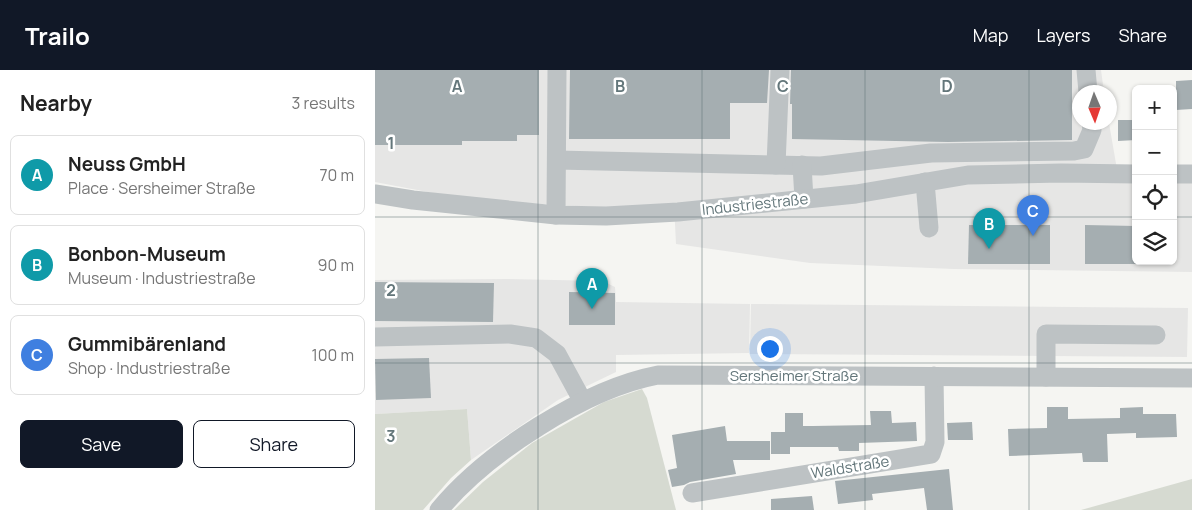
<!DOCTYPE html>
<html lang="en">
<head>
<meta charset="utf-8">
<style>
	body { margin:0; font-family:Manrope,sans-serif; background:#f2f2f2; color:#222 }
	.controls { position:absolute; right:15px; top:15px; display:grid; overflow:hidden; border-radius:8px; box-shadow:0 1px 4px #0004 }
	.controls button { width:45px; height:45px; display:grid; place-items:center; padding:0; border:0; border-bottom:1px solid #e0e0e0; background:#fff; color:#222; font:25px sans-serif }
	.compass { position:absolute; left:697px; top:15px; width:45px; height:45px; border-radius:50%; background:#fff; box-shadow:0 1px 4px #0004; rotate:178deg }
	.you { position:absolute; left:394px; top:278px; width:18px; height:18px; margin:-12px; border:4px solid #fff; border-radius:50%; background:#1a73e8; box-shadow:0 0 0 8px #1a73e833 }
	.badge { display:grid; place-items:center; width:32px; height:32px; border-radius:50%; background:#111827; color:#fff; font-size:16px; font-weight:700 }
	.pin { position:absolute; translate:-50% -41px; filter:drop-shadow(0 1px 2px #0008) }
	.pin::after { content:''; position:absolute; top:26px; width:18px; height:15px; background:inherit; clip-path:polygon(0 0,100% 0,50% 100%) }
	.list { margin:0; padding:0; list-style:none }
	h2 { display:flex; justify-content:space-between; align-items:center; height:65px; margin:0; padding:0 20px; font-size:21px }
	h2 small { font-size:16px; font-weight:400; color:#767676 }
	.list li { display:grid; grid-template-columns:32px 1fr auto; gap:15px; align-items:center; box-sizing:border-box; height:80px; margin:0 10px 10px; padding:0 10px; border:1px solid #e0e0e0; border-radius:8px }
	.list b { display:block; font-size:19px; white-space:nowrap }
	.list p { margin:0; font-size:16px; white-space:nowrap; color:#767676 }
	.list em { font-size:16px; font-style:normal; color:#767676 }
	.actions { display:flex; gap:10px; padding:15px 20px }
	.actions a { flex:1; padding:11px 0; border:1px solid #111827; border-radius:8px; text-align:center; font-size:18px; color:#111827 }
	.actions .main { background:#111827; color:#fff }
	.icon { flex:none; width:28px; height:28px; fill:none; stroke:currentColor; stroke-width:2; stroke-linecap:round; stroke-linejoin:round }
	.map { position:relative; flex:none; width:817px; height:440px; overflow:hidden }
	header { display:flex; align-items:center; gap:30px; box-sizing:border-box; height:70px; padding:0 25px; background:#111827; color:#fff }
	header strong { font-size:24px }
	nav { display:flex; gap:28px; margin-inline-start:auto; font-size:18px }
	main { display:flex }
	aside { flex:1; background:#fff }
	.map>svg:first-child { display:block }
	.built { fill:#e6e6e5 }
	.green { fill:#d6dad1 }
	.building { fill:#a5aeb1 }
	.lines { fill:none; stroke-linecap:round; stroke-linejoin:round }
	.minor { stroke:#bdc2c4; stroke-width:19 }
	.grid { fill:none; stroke:#63767a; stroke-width:1; stroke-opacity:0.55 }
	.labels { text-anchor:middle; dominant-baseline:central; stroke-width:5; stroke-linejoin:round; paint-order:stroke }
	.street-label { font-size:15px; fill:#63767a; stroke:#fff }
	.grid-label { font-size:16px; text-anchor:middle; font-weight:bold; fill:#63767a; stroke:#fff; stroke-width:5; stroke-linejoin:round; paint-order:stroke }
</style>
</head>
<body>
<header>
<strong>Trailo</strong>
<nav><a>Map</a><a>Layers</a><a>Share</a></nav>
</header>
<main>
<aside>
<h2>Nearby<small>3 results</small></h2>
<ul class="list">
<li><span class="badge" style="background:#0f9aa8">A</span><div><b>Neuss GmbH</b><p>Place · Sersheimer Straße</p></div><em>70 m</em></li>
<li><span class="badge" style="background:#0f9aa8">B</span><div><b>Bonbon-Museum</b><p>Museum · Industriestraße</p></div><em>90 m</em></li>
<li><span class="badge" style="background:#3f7fe0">C</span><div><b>Gummibärenland</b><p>Shop · Industriestraße</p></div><em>100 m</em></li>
</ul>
<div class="actions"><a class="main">Save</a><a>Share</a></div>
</aside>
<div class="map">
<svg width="817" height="440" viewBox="0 0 817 440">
	<rect width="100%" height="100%" fill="#f5f5f2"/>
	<g class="built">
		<path d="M 0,0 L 726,0 L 729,22 L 704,22 L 704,52 L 734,53 L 744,111 L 761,111 L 761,191 L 798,191 L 798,112 L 817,112 L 817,202 L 579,199 L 435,193 L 301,174 L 299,134 L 237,138 L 132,132 L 58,123 L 0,112 Z"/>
		<path d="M 132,209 L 227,211 L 240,217 L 241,232 L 375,234 L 374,283 L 241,285 L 241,302 L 183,330 L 96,390 L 92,339 L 0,344 L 0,210 Z"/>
		<path d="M 376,234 L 813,238 L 812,287 L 375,284 Z"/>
	</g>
	<g class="green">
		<path d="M 267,319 L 272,328 L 301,440 L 79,440 L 108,412 L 157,373 L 229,332 Z"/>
		<path d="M 92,339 L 96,390 L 76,408 L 48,440 L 0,440 L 0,344 Z"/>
		<path d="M 817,409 L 817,440 L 706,440 Z"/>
	</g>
	<g class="building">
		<path d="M 0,0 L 164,0 L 164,65 L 142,65 L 142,71 L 87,71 L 87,75 L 0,75 Z"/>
		<path d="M 195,0 L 394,0 L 392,33 L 355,33 L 355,69 L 194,69 Z"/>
		<path d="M 416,0 L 697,0 L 697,70 L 573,72 L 417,69 L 417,34 L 415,34 Z"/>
		<path d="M 817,10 L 817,39 L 801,40 L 801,11 Z"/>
		<path d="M 743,50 L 761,50 L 761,70 L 743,71 Z"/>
		<path d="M 594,155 L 675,155 L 675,194 L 593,194 Z"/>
		<path d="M 710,155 L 761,156 L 761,194 L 710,194 Z"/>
		<path d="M 0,212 L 119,213 L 118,252 L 0,251 Z"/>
		<path d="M 194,222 L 240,223 L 240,255 L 194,255 Z"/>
		<path d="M 54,288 L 56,328 L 1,330 L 0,289 Z"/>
		<path d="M 672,337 L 693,337 L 693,349 L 745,348 L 745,338 L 768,337 L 768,344 L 801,344 L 802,367 L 761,368 L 761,363 L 732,364 L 733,392 L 708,392 L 707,383 L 634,386 L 633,359 L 672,358 Z"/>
		<path d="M 495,341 L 516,341 L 517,353 L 541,352 L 542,371 L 484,373 L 484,381 L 464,381 L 463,377 L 415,377 L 415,384 L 396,384 L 396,362 L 410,362 L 410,343 L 428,343 L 428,356 L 438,356 L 496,355 Z"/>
		<path d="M 597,352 L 598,370 L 573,370 L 572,353 Z"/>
		<path d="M 350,356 L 352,371 L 395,371 L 395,390 L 358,390 L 361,404 L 315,412 L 309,415 L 297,417 L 293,400 L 302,398 L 297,365 Z"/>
		<path d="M 574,399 L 578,440 L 552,440 L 549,418 L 497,424 L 498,430 L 463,434 L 460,411 Z"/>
		<path d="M 437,426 L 439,440 L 396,440 L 396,429 Z"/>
	</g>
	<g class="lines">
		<g class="minor">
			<path d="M 711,0 L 713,22"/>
			<path d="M 182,90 L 446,96 L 556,83 L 699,81 L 709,79 L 717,60 L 716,52"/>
			<path d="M 401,95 L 405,0"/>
			<path d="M 427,95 L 429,129"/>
			<path d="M 798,104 L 817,104"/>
			<path d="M 550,112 L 554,158"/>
			<path d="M 0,124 L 38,130 L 181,145 L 231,146 L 303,142 L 481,124 L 593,105 L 686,103 L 761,104"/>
			<path d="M 181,145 L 182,0"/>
			<path d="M 0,267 L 135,264 L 161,268 L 182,284 L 207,330"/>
			<path d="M 671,307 L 671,264 L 781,265"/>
			<path d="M 317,423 L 556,384 L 560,372 L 559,306"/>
			<path d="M 64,440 C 111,383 210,319 283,305 L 817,308"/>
		</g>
	</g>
	<path class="grid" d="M 163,0 L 163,440M 327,0 L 327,440M 490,0 L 490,440M 654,0 L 654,440M 0,147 L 761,147M 798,147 L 817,147M 0,293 L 817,293"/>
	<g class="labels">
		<g class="street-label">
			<text transform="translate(380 134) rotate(-6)">Industriestraße</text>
			<text x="419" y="305">Sersheimer Straße</text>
			<text transform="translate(475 397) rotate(-9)">Waldstraße</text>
		</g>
	</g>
	<g class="grid-label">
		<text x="82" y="22">A</text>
		<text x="245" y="22">B</text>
		<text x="408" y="22">C</text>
		<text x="572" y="22">D</text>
		<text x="16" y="79">1</text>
		<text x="16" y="226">2</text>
		<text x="16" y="372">3</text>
	</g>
</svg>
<div class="controls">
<button>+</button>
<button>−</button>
<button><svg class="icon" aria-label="locate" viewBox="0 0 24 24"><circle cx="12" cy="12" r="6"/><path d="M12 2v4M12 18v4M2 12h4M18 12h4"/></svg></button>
<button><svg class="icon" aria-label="layers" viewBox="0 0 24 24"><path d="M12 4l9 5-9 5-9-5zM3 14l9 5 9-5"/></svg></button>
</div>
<svg class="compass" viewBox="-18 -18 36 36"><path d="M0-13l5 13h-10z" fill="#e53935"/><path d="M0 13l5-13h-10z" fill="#767676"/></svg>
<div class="you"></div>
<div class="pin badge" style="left:217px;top:239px;background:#0f9aa8">A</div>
<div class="pin badge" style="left:614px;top:179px;background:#0f9aa8">B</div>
<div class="pin badge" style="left:658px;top:166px;background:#3f7fe0">C</div>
</div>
</main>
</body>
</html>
